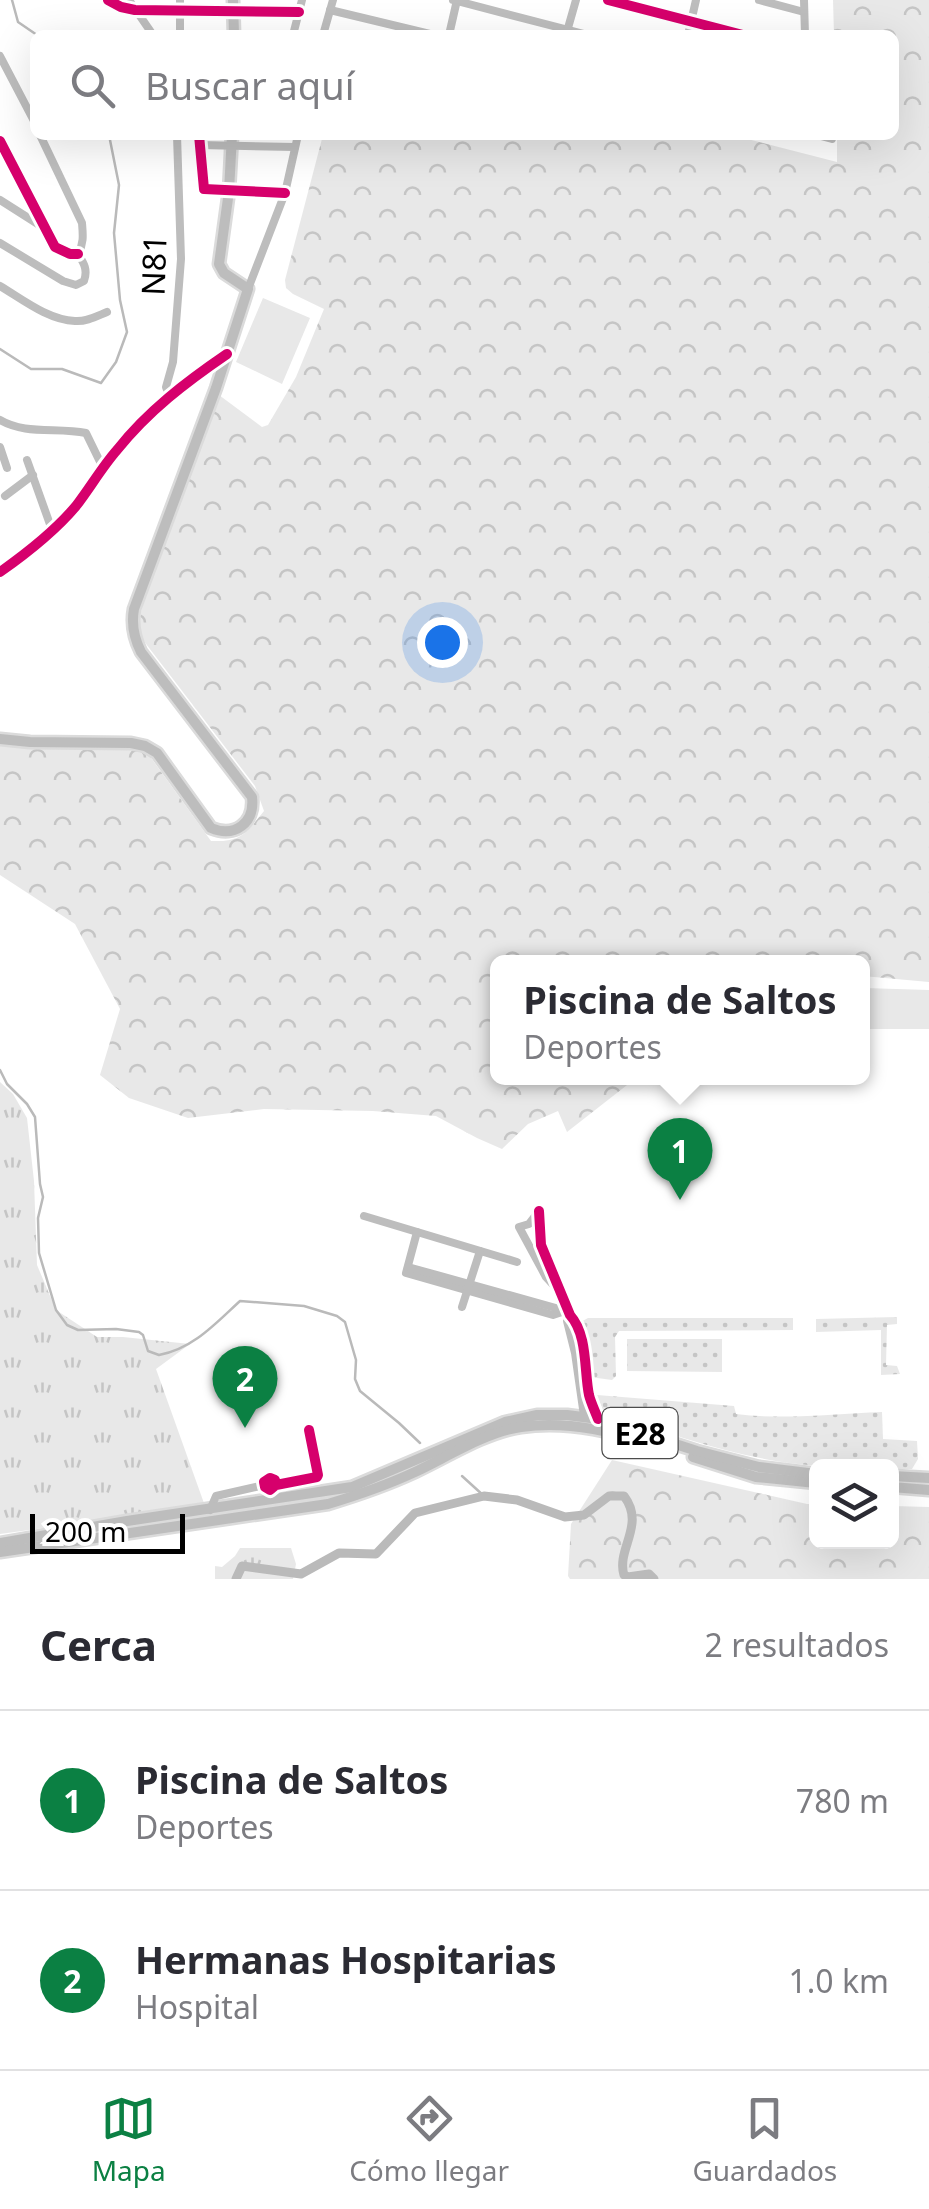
<!DOCTYPE html>
<html lang="es">
<head>
<meta charset="utf-8">
<style>
	body { margin:0; font-family:"Noto Sans",sans-serif; background:#f7f7f7; color:#2b2b33 }
	.controls { position:absolute; right:30px; bottom:30px; display:grid; overflow:hidden; border-radius:15px; box-shadow:0 10px 40px #0002 }
	.controls button { width:90px; height:90px; display:grid; place-items:center; padding:0; border:0; border-bottom:2px solid #e1e1e2; background:#fff; color:#2b2b33; font:50px sans-serif }
	.scale { position:absolute; left:30px; bottom:25px; width:155px; box-sizing:border-box; padding-left:10px; border:5px solid #000; border-top:0; font-size:28px; line-height:35px; white-space:nowrap; color:#000; -webkit-text-stroke:8px #fff; paint-order:stroke }
	.you { position:absolute; left:442px; top:642px; width:35px; height:35px; margin:-25px; border:8px solid #fff; border-radius:50%; background:#1a73e8; box-shadow:0 0 0 15px #1a73e833 }
	.badge { display:grid; place-items:center; width:65px; height:65px; border-radius:50%; background:#0b8043; color:#fff; font-size:32px; font-weight:700 }
	.pin { position:absolute; translate:-50% -82px; filter:drop-shadow(0 2px 5px #0008) }
	.pin::after { content:''; position:absolute; top:52px; width:35px; height:30px; background:inherit; clip-path:polygon(0 0,100% 0,50% 100%) }
	.popup { position:absolute; left:490px; top:955px; width:380px; height:130px; box-sizing:border-box; display:grid; place-content:center; border-radius:15px; background:#fff; filter:drop-shadow(0 2px 8px #0005); font-size:32px; white-space:nowrap; color:#7c7c81 }
	.popup b { font-size:38px; color:#2b2b33 }
	.popup::after { content:''; position:absolute; left:50%; top:100%; margin-left:-20px; border:20px solid transparent; border-top-color:#fff }
	.list { margin:0; padding:0; list-style:none }
	h2 { display:flex; justify-content:space-between; align-items:center; height:130px; margin:0; padding:0 40px; font-size:42px }
	h2 small { font-size:32px; font-weight:400; color:#7c7c81 }
	.list li { display:grid; grid-template-columns:65px 1fr auto; gap:30px; align-items:center; box-sizing:border-box; height:180px; padding:0 40px; border-top:2px solid #e1e1e2 }
	.list b { display:block; font-size:38px; white-space:nowrap }
	.list p { margin:0; font-size:32px; white-space:nowrap; color:#7c7c81 }
	.list em { font-size:32px; font-style:normal; color:#7c7c81 }
	.icon { flex:none; width:55px; height:55px; fill:none; stroke:currentColor; stroke-width:2; stroke-linecap:round; stroke-linejoin:round }
	.map { position:relative; flex:none; width:929px; height:1579px; overflow:hidden }
	.search { position:absolute; background:#fff; box-shadow:0 10px 40px #0002; left:30px; right:30px; top:30px; height:110px; display:flex; align-items:center; gap:25px; box-sizing:border-box; padding:0 35px; border-radius:15px; color:#7c7c81; font-size:38px }
	.sheet { height:490px; background:#fff }
	nav { display:flex; justify-content:space-around; align-items:center; box-sizing:border-box; height:140px; border-top:2px solid #e1e1e2; background:#fff; font-size:28px; color:#7c7c81 }
	nav a { display:grid; justify-items:center; gap:5px }
	nav .on { color:#0b8043 }
	.map>svg:first-child { display:block }
	.grass { fill:url(#grass-tufts) }
	.forest { fill:url(#forest-crowns) }
	.park { fill:url(#park-dots) }
	.pitch { fill:#e8e8e8 }
	.lines { fill:none; stroke-linecap:round; stroke-linejoin:round }
	.stream { stroke:#bababa; stroke-width:2.5 }
	.river { stroke:#bababa; stroke-width:9 }
	.major-casing { stroke:#dbdbdb; stroke-width:15 }
	.minor { stroke:#bdbdbd; stroke-width:8 }
	.major { stroke:#bdbdbd; stroke-width:10 }
	.cycleway-casing { stroke:#fff; stroke-width:16 }
	.cycleway { stroke:#d6006c; stroke-width:10 }
	.labels { text-anchor:middle; dominant-baseline:central; stroke-width:9; stroke-linejoin:round; paint-order:stroke }
	.shield { fill:#fff; stroke:#4c4c4c; stroke-width:2.5 }
	.shield-label { font-size:30px; font-weight:bold; fill:#000 }
	.street-label { font-size:32px; fill:#000; stroke:#fff }
</style>
</head>
<body>
<div class="map">
<svg width="929" height="1579" viewBox="0 0 929 1579">
	<defs>
		<pattern id="grass-tufts" width="24" height="20" patternUnits="userSpaceOnUse" patternTransform="scale(2.5)"><rect width="24" height="20" fill="#e8e8e8"/><path d="M3 7l-1-3M5 7V3M7 7l1-3M15 17l-1-3M17 17v-4M19 17l1-3" fill="none" stroke="#c5c5c5"/></pattern>
		<pattern id="forest-crowns" width="20" height="18" patternUnits="userSpaceOnUse" patternTransform="scale(2.5)"><rect width="20" height="18" fill="#e8e8e8"/><path d="M2 6a3 3 0 1 1 6 0M12 15a3 3 0 1 1 6 0" fill="none" stroke="#c5c5c5"/></pattern>
		<pattern id="park-dots" width="8" height="8" patternUnits="userSpaceOnUse" patternTransform="scale(2.5)"><rect width="8" height="8" fill="#e8e8e8"/><path d="M2 2h.1M6 6h.1" fill="none" stroke="#c5c5c5" stroke-width="1.8" stroke-linecap="round"/></pattern>
	</defs>
	<rect width="100%" height="100%" fill="#fff"/>
	<g class="grass">
		<path d="M 0,1082 L 13,1094 L 27,1118 L 34,1181 L 37,1265 L 56,1310 L 97,1337 L 123,1337 L 190,1344 L 156,1369 L 205,1506 L 0,1534 Z"/>
		<path d="M 240,1548 L 291,1548 L 296,1564 L 293,1579 L 215,1579 L 215,1566 L 222,1567 L 235,1556 Z"/>
	</g>
	<g class="forest">
		<path d="M 833,0 L 929,0 L 929,982 L 863,976 L 862,962 L 498,962 L 498,1078 L 636,1078 L 567,1132 L 558,1111 L 528,1124 L 502,1149 L 477,1138 L 436,1116 L 373,1111 L 264,1109 L 188,1118 L 129,1098 L 100,1075 L 120,1009 L 75,924 L 0,875 L 0,746 L 134,749 L 149,755 L 211,841 C 242,842 246,833 264,811 L 255,786 L 143,640 L 139,625 L 143,599 L 219,395 L 262,427 L 268,425 L 296,377 L 324,309 L 293,294 L 286,288 L 285,280 L 323,135 L 732,135 L 837,162 L 837,135 L 894,135 L 894,35 L 834,35 Z"/>
		<path d="M 612,1460 L 807,1504 L 816,1504 L 816,1542 L 892,1542 L 892,1506 L 929,1507 L 929,1579 L 570,1579 L 568,1576 L 571,1524 Z"/>
	</g>
	<g class="park">
		<path d="M 897,1317 L 897,1324 L 887,1325 L 886,1365 L 897,1366 L 900,1374 L 881,1375 L 881,1330 L 816,1332 L 816,1319 Z"/>
		<path d="M 588,1318 L 793,1318 L 793,1330 L 619,1331 L 615,1337 L 616,1376 L 612,1380 L 590,1377 L 579,1323 Z"/>
		<path d="M 627,1339 L 722,1339 L 722,1372 L 627,1371 Z"/>
		<path d="M 597,1395 L 734,1406 L 736,1414 C 785,1420 833,1414 882,1412 L 883,1439 L 917,1441 L 918,1459 L 912,1469 L 892,1469 L 892,1466 C 860,1466 829,1468 798,1464 C 734,1457 672,1434 610,1415 L 603,1411 Z"/>
	</g>
	<g class="pitch">
		<path d="M 263,298 L 310,318 L 282,384 L 236,362 Z"/>
		<path d="M 864,988 L 929,990 L 929,1029 L 863,1029 Z"/>
	</g>
	<g class="lines">
		<g class="stream">
			<path d="M 12,0 L 18,22 L 37,35"/>
			<path d="M 0,349 L 31,369 L 62,369 L 101,383 L 116,362 L 127,332 L 120,300 L 114,233 L 119,185 L 109,135"/>
			<path d="M 0,1070 L 7,1084 L 27,1104 L 35,1117 L 40,1184 L 43,1197 L 38,1218 L 39,1253 L 56,1310 L 67,1325 L 78,1330 L 116,1329 L 139,1332 L 143,1335 L 148,1351 L 159,1355 C 193,1349 216,1323 240,1301 L 304,1306 L 337,1316 L 345,1322 L 356,1360 L 355,1379 L 360,1391 L 399,1423 L 420,1443"/>
			<path d="M 462,1476 L 484,1496"/>
		</g>
		<path class="river" d="M 236,1579 L 242,1566 L 301,1574 L 339,1553 L 376,1554 L 415,1513 L 484,1496 L 517,1500 L 565,1517 L 584,1515 L 609,1496 L 624,1496 C 646,1525 616,1549 624,1575 L 628,1577 L 649,1574 L 654,1579"/>
		<defs>
			<g id="major">
				<path d="M 233,0 L 234,35"/>
				<path d="M 0,739 L 30,742 L 131,743 L 145,746 L 157,753 L 211,828 C 235,838 255,823 252,797 L 141,652 C 134,638 131,625 134,609 L 216,388 L 248,289 L 224,273 L 219,264 L 229,191 L 232,135"/>
				<path d="M 693,1457 L 756,1477 L 816,1483"/>
				<path d="M 892,1476 L 929,1478"/>
				<path d="M 892,1487 L 929,1490"/>
				<path d="M 0,1543 L 127,1521 L 352,1487 L 505,1422 L 537,1415 L 567,1415 L 598,1419 L 697,1451 L 759,1467 L 816,1474"/>
				<path d="M 0,1552 L 328,1504 C 358,1495 387,1485 415,1472 C 447,1457 486,1432 521,1427 C 573,1419 622,1435 672,1450"/>
			</g>
		</defs>
		<use href="#major" class="major-casing"/>
		<g class="minor">
			<path d="M 108,0 L 121,7 L 135,10 L 299,12"/>
			<path d="M 129,0 L 153,35"/>
			<path d="M 180,0 L 180,35"/>
			<path d="M 453,0 L 588,35"/>
			<path d="M 608,0 L 743,35"/>
			<path d="M 759,0 L 804,12"/>
			<path d="M 804,0 L 805,35"/>
			<path d="M 330,10 L 434,35"/>
			<path d="M 293,35 L 302,0"/>
			<path d="M 323,35 L 333,0"/>
			<path d="M 449,35 L 457,0"/>
			<path d="M 566,35 L 576,0"/>
			<path d="M 688,35 L 696,0"/>
			<path d="M 0,56 L 35,123"/>
			<path d="M 40,135 L 82,223 C 83,235 84,243 78,254"/>
			<path d="M 199,135 L 204,189 L 285,193"/>
			<path d="M 817,135 L 832,139"/>
			<path d="M 0,141 L 55,247 L 70,254 L 78,254"/>
			<path d="M 200,145 L 295,147"/>
			<path d="M 0,200 L 41,226"/>
			<path d="M 0,243 L 63,281 L 76,285 L 84,281 C 88,270 84,263 78,254"/>
			<path d="M 0,286 C 22,299 48,320 75,321 C 86,322 97,316 107,312"/>
			<path d="M 248,289 L 285,193 L 298,135"/>
			<path d="M 169,395 L 166,387 L 173,362 L 181,259 L 177,135"/>
			<path d="M 0,420 C 25,435 58,427 86,433 L 104,470"/>
			<path d="M 0,447 L 7,468"/>
			<path d="M 27,460 L 52,530"/>
			<path d="M 5,496 L 33,475"/>
			<path d="M 0,572 C 27,553 54,532 75,506 C 90,488 102,468 116,450 C 147,412 186,383 226,355"/>
			<path d="M 539,1211 L 541,1245 L 570,1315 C 588,1335 584,1371 589,1395 C 591,1403 595,1411 598,1419"/>
			<path d="M 539,1211 L 529,1224 L 519,1227 L 546,1277 L 558,1290"/>
			<path d="M 364,1216 L 517,1262"/>
			<path d="M 417,1232 L 406,1273 L 553,1315 L 568,1310"/>
			<path d="M 408,1267 L 563,1310"/>
			<path d="M 462,1307 L 480,1251"/>
			<path d="M 570,1315 L 567,1321 L 575,1353 L 584,1416"/>
			<path d="M 276,1485 L 275,1480 L 270,1478 L 264,1482 L 265,1487 L 270,1490 L 276,1485 L 317,1477 L 318,1475 L 309,1430"/>
			<path d="M 210,1510 L 216,1496 L 264,1485"/>
		</g>
		<use href="#major" class="major"/>
		<defs>
			<g id="cycleway">
				<path d="M 108,0 L 121,7 L 135,10 L 299,12"/>
				<path d="M 608,0 L 743,35"/>
				<path d="M 199,135 L 204,189 L 285,193"/>
				<path d="M 0,141 L 55,247 L 70,254 L 78,254"/>
				<path d="M 0,572 C 27,553 55,531 76,506 C 90,488 102,467 117,450 C 148,411 186,382 227,354"/>
				<path d="M 539,1211 L 541,1245 L 570,1315 C 588,1335 584,1371 589,1395 C 591,1403 595,1411 598,1419"/>
				<path d="M 276,1485 L 275,1480 L 270,1478 L 264,1482 L 265,1487 L 270,1490 L 276,1485 L 317,1477 L 318,1475 L 309,1430"/>
			</g>
		</defs>
		<use href="#cycleway" class="cycleway-casing"/>
		<use href="#cycleway" class="cycleway"/>
	</g>
	<g class="labels">
		<rect class="shield" x="602.5" y="1408" width="75" height="50" rx="8"/>
		<g class="shield-label">
			<text x="640" y="1433">E28</text>
		</g>
		<g class="street-label">
			<text transform="translate(153 265) rotate(-88)">N81</text>
		</g>
	</g>
</svg>
<div class="controls">
<button><svg class="icon" aria-label="layers" viewBox="0 0 24 24"><path d="M12 4l9 5-9 5-9-5zM3 14l9 5 9-5"/></svg></button>
</div>
<div class="scale">200 m</div>
<div class="you"></div>
<div class="pin badge" style="left:680px;top:1200px">1</div>
<div class="popup"><b>Piscina de Saltos</b>Deportes</div>
<div class="pin badge" style="left:245px;top:1428px">2</div>
<div class="search"><svg class="icon" aria-label="search" viewBox="0 0 24 24"><circle cx="10" cy="10" r="6"/><path d="M15 15l6 6"/></svg>Buscar aquí</div>
</div>
<section class="sheet">
<h2>Cerca<small>2 resultados</small></h2>
<ul class="list">
<li><span class="badge">1</span><div><b>Piscina de Saltos</b><p>Deportes</p></div><em>780 m</em></li>
<li><span class="badge">2</span><div><b>Hermanas Hospitarias</b><p>Hospital</p></div><em>1.0 km</em></li>
</ul>
</section>
<nav>
<a class="on"><svg class="icon" aria-label="map" viewBox="0 0 24 24"><path d="M3 6l6-2 6 2 6-2v14l-6 2-6-2-6 2zM9 4v14M15 6v14"/></svg>Mapa</a>
<a><svg class="icon" aria-label="directions" viewBox="0 0 24 24"><path d="M12 3l9 9-9 9-9-9zM9 14v-3h6M13 9l2 2-2 2"/></svg>Cómo llegar</a>
<a><svg class="icon" aria-label="saved" viewBox="0 0 24 24"><path d="M7 4h10v16l-5-4-5 4z"/></svg>Guardados</a>
</nav>
</body>
</html>
